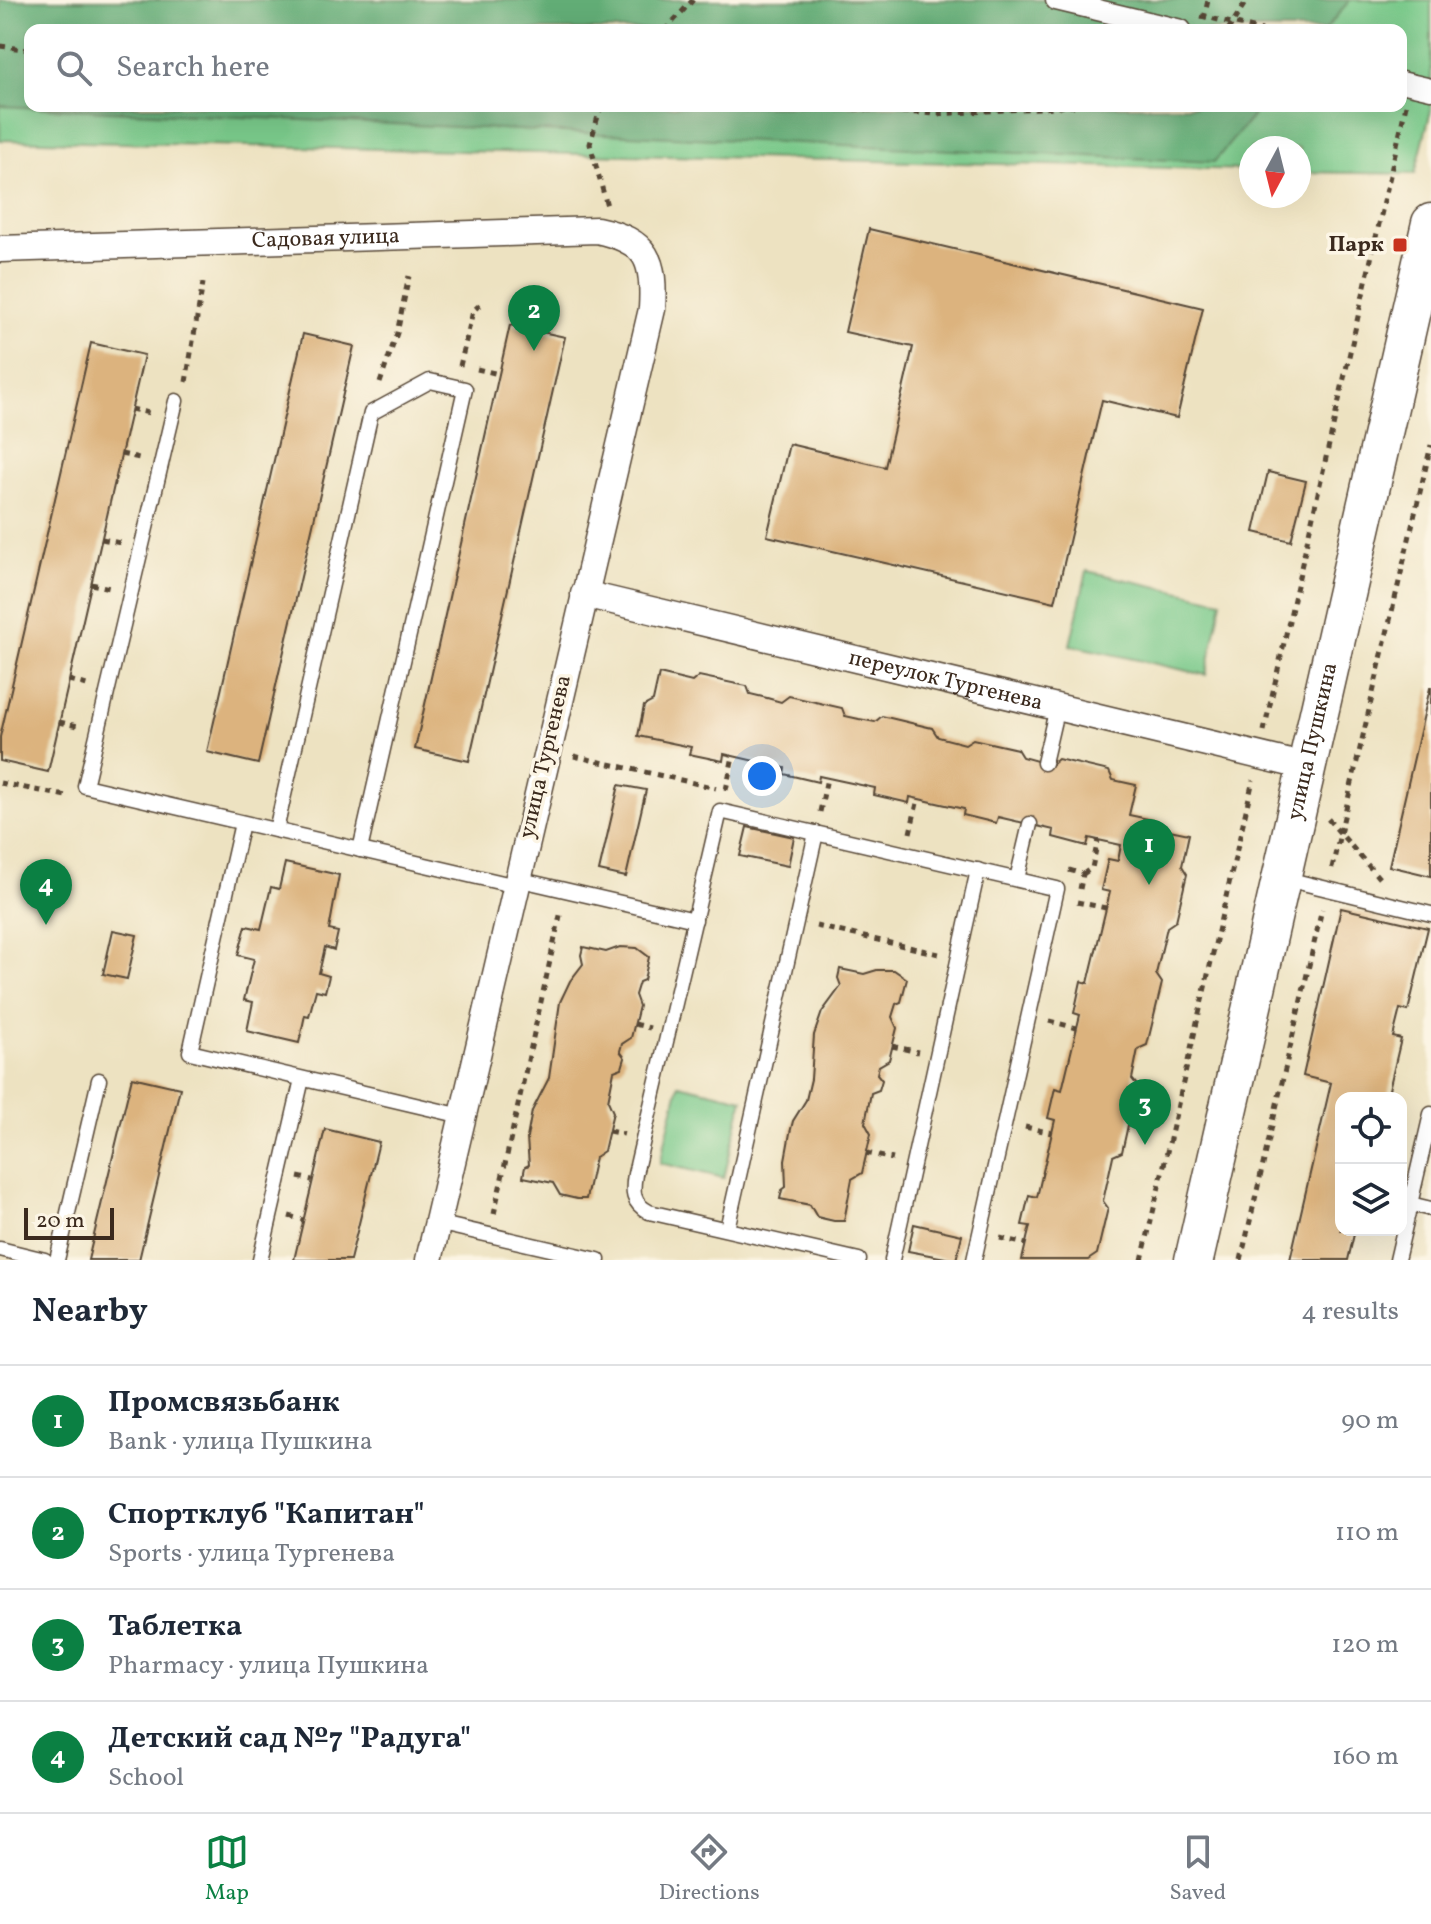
<!DOCTYPE html>
<html lang="en">
<head>
<meta charset="utf-8">
<style>
	body { margin:0; font-family:Vollkorn,serif; background:#f6f6f7; color:#1f2937 }
	.controls { position:absolute; right:24px; bottom:24px; display:grid; overflow:hidden; border-radius:16px; box-shadow:0 8px 32px #0002 }
	.controls button { width:72px; height:72px; display:grid; place-items:center; padding:0; border:0; border-bottom:2px solid #e0e1e3; background:#fff; color:#1f2937; font:40px sans-serif }
	.compass { position:absolute; left:1239px; top:136px; width:72px; height:72px; border-radius:50%; background:#fff; box-shadow:0 8px 32px #0002; rotate:187deg }
	.scale { position:absolute; left:24px; bottom:20px; width:90px; box-sizing:border-box; padding-left:8px; border:4px solid #3b2a1e; border-top:0; font-size:22px; line-height:28px; white-space:nowrap; color:#3b2a1e; -webkit-text-stroke:6px #fcf5e5; paint-order:stroke }
	.you { position:absolute; left:762px; top:776px; width:28px; height:28px; margin:-20px; border:6px solid #fff; border-radius:50%; background:#1a73e8; box-shadow:0 0 0 12px #1a73e833 }
	.badge { display:grid; place-items:center; width:52px; height:52px; border-radius:50%; background:#0b8043; color:#fff; font-size:26px; font-weight:700 }
	.pin { position:absolute; translate:-50% -66px; filter:drop-shadow(0 2px 4px #0008) }
	.pin::after { content:''; position:absolute; top:42px; width:28px; height:24px; background:inherit; clip-path:polygon(0 0,100% 0,50% 100%) }
	.list { margin:0; padding:0; list-style:none }
	h2 { display:flex; justify-content:space-between; align-items:center; height:104px; margin:0; padding:0 32px; font-size:34px }
	h2 small { font-size:26px; font-weight:400; color:#747a83 }
	.list li { display:grid; grid-template-columns:52px 1fr auto; gap:24px; align-items:center; box-sizing:border-box; height:112px; padding:0 32px; border-top:2px solid #e0e1e3 }
	.list b { display:block; font-size:30px; white-space:nowrap }
	.list p { margin:0; font-size:26px; white-space:nowrap; color:#747a83 }
	.list em { font-size:26px; font-style:normal; color:#747a83 }
	.icon { flex:none; width:44px; height:44px; fill:none; stroke:currentColor; stroke-width:2; stroke-linecap:round; stroke-linejoin:round }
	.map { position:relative; flex:none; width:1431px; height:1260px; overflow:hidden }
	.search { position:absolute; background:#fff; box-shadow:0 8px 32px #0002; left:24px; right:24px; top:24px; height:88px; display:flex; align-items:center; gap:20px; box-sizing:border-box; padding:0 28px; border-radius:16px; color:#747a83; font-size:30px }
	.sheet { height:552px; background:#fff }
	nav { display:flex; justify-content:space-around; align-items:center; box-sizing:border-box; height:112px; border-top:2px solid #e0e1e3; background:#fff; font-size:22px; color:#747a83 }
	nav a { display:grid; justify-items:center; gap:4px }
	nav .on { color:#0b8043 }
	.map>svg:first-child { display:block }
	.green { fill:#79c98a; stroke:#5a7a54; stroke-width:2; fill-rule:evenodd }
	.forest { fill:#62ad76; stroke:#4e6c4a; stroke-width:2 }
	.building { fill:#dcb37e }
	.lines { fill:none; stroke-linecap:round; stroke-linejoin:round }
	.service-casing { stroke:#564636; stroke-width:17 }
	.pedestrian-casing { stroke:#564636; stroke-width:23 }
	.minor-casing { stroke:#564636; stroke-width:29 }
	.secondary-casing { stroke:#564636; stroke-width:41 }
	.path { stroke:#564636; stroke-width:5; stroke-dasharray:6 6; stroke-linecap:butt }
	.service { stroke:#fff; stroke-width:14 }
	.pedestrian { stroke:#fff; stroke-width:20 }
	.minor { stroke:#fff; stroke-width:26 }
	.secondary { stroke:#fff; stroke-width:38 }
	.poi-dot { fill:#c8321e; stroke:#fcf5e5; stroke-width:3 }
	.labels { text-anchor:middle; dominant-baseline:central; stroke-width:7; stroke-linejoin:round; paint-order:stroke }
	.street-label { font-size:22px; fill:#3b2a1e; stroke:#fcf5e5 }
	.poi-label { font-size:22px; font-weight:bold; fill:#3b2a1e; stroke:#fcf5e5; text-anchor:end }
</style>
</head>
<body>
<div class="map">
<svg width="1431" height="1260" viewBox="0 0 1431 1260">
	<rect width="100%" height="100%" fill="#fcf5e5"/>
	<filter id="ink" filterUnits="userSpaceOnUse"><feTurbulence type="fractalNoise" baseFrequency=".0125" numOctaves="2"/><feDisplacementMap in="SourceGraphic" scale="16" xChannelSelector="R" yChannelSelector="G"/><feConvolveMatrix kernelMatrix="1 2 1 2 8 2 1 2 1" color-interpolation-filters="sRGB"/></filter>
	<filter id="wash" filterUnits="userSpaceOnUse"><feTurbulence type="fractalNoise" baseFrequency=".006" numOctaves="4" result="noise"/><feDisplacementMap in="SourceGraphic" scale="32" xChannelSelector="R" yChannelSelector="G"/><feGaussianBlur stdDeviation="1.8" result="paint"/><feColorMatrix in="noise" values="0 0 0 0 0 0 0 0 0 0 0 0 0 0 0 0 0 1.4 0 .05"/><feComposite in="paint" operator="in"/></filter>
	<g filter="url(#wash)">
		<rect width="100%" height="100%" fill="#ede2c1"/>
		<g class="green">
			<path d="M 0,0 L 1431,0 L 1431,110 L 1415,174 L 1299,172 L 1299,148 L 1251,148 L 1251,170 L 0,140 ZM 30,30 L 1401,30 L 1401,106 L 30,106 Z"/>
			<path d="M 1087,571 L 1222,601 L 1206,675 L 1070,645 Z"/>
			<path d="M 679,1084 L 743,1099 L 724,1178 L 660,1163 Z"/>
		</g>
		<path class="forest" d="M 0,0 L 1350,0 L 1325,30 L 30,30 L 30,106 L 1261,106 L 1214,162 L 0,106 Z"/>
		<g id="blocks">
			<g class="building">
				<path d="M 869,229 L 1203,308 L 1177,418 L 1102,400 L 1055,602 L 767,536 L 789,444 L 885,467 L 913,347 L 845,332 Z"/>
				<path d="M 510,325 L 565,337 L 469,761 L 415,749 Z"/>
				<path d="M 303,334 L 354,346 L 258,764 L 207,752 Z"/>
				<path d="M 91,343 L 144,355 L 48,772 L 0,761 L 0,737 Z"/>
				<path d="M 1268,472 L 1306,481 L 1291,541 L 1254,532 Z"/>
				<path d="M 659,674 L 692,682 L 699,676 L 747,686 L 750,694 L 767,698 L 781,702 L 789,696 L 842,708 L 845,716 L 859,719 L 875,722 L 882,716 L 932,728 L 938,737 L 965,744 L 973,739 L 1017,749 L 1022,757 L 1051,765 L 1058,759 L 1109,771 L 1113,780 L 1136,785 L 1129,815 L 1158,821 L 1160,828 L 1189,834 L 1182,866 L 1187,874 L 1176,921 L 1167,927 L 1156,974 L 1162,983 L 1147,1045 L 1138,1049 L 1132,1079 L 1137,1085 L 1122,1152 L 1113,1156 L 1103,1201 L 1108,1208 L 1097,1254 L 1088,1260 L 1022,1260 L 1030,1226 L 1022,1225 L 1029,1195 L 1037,1197 L 1055,1120 L 1048,1118 L 1055,1088 L 1062,1090 L 1080,1015 L 1074,1013 L 1081,981 L 1088,983 L 1110,892 L 1101,890 L 1108,859 L 1118,861 L 1121,845 L 1089,838 L 1087,846 L 1053,837 L 1054,830 L 998,817 L 996,823 L 963,815 L 964,809 L 910,797 L 909,803 L 874,795 L 875,788 L 819,776 L 818,782 L 784,774 L 785,768 L 733,756 L 724,754 L 723,761 L 689,754 L 691,747 L 638,736 L 644,706 L 653,701 Z"/>
				<path d="M 1430,688 L 1431,688 L 1431,876 L 1389,866 Z"/>
				<path d="M 619,785 L 646,790 L 626,877 L 599,871 Z"/>
				<path d="M 747,827 L 794,837 L 788,866 L 740,856 Z"/>
				<path d="M 285,863 L 339,875 L 329,930 L 338,932 L 334,950 L 325,947 L 319,973 L 329,976 L 325,992 L 316,990 L 309,1016 L 305,1015 L 299,1043 L 247,1031 L 253,1002 L 244,1000 L 254,959 L 238,955 L 246,926 L 261,929 L 271,887 L 279,889 Z"/>
				<path d="M 1341,908 L 1428,928 L 1408,1011 L 1400,1009 L 1393,1037 L 1401,1039 L 1387,1098 L 1341,1098 L 1341,1230 L 1355,1230 L 1348,1260 L 1290,1260 L 1331,1083 L 1303,1076 Z"/>
				<path d="M 113,930 L 137,935 L 127,979 L 103,974 Z"/>
				<path d="M 583,947 L 606,952 L 620,947 L 637,948 L 649,957 L 644,980 L 639,982 L 635,995 L 639,1006 L 631,1038 L 622,1044 L 620,1051 L 625,1058 L 622,1068 L 614,1071 L 608,1101 L 613,1112 L 604,1151 L 595,1157 L 586,1199 L 577,1199 L 560,1195 L 553,1183 L 523,1177 L 525,1167 L 529,1165 L 527,1138 L 532,1111 L 549,1078 L 560,1002 L 570,981 L 583,964 L 581,955 Z"/>
				<path d="M 840,969 L 864,974 L 877,970 L 894,970 L 907,979 L 901,1002 L 896,1004 L 892,1017 L 897,1028 L 889,1060 L 879,1066 L 877,1074 L 882,1080 L 879,1090 L 871,1093 L 865,1123 L 871,1134 L 862,1173 L 852,1179 L 844,1221 L 834,1221 L 817,1217 L 810,1205 L 780,1199 L 782,1190 L 786,1187 L 785,1160 L 790,1133 L 793,1121 L 806,1100 L 811,1079 L 814,1035 L 822,1012 L 841,986 L 838,978 Z"/>
				<path d="M 132,1077 L 180,1088 L 139,1260 L 88,1260 Z"/>
				<path d="M 325,1129 L 379,1142 L 350,1260 L 294,1260 Z"/>
				<path d="M 914,1224 L 962,1235 L 956,1260 L 908,1251 Z"/>
			</g>
		</g>
	</g>
	<g filter="url(#ink)">
		<use href="#blocks" fill-opacity="0" stroke="#564636" stroke-width="2"/>
		<g class="lines">
			<defs>
				<g id="service">
					<path d="M 176,401 L 85,786 L 516,886"/>
					<path d="M 1044,763 L 1057,707"/>
					<path d="M 242,823 L 190,1052 L 462,1116"/>
					<path d="M 276,830 L 371,413 L 430,381 L 465,389 L 360,850"/>
					<path d="M 1282,878 L 1431,914"/>
					<path d="M 517,879 L 695,920"/>
					<path d="M 1017,879 L 1030,824"/>
					<path d="M 1410,1204 L 1431,1209"/>
					<path d="M 437,1223 L 598,1260"/>
					<path d="M 727,1229 L 816,833"/>
					<path d="M 0,1249 L 45,1260"/>
					<path d="M 57,1260 L 99,1080"/>
					<path d="M 260,1260 L 302,1079"/>
					<path d="M 859,1260 L 649,1212 C 632,1203 632,1192 635,1174 L 720,811 L 1057,889 L 974,1260"/>
					<path d="M 892,1260 L 978,870"/>
					<path d="M 1397,1260 L 1431,1114"/>
				</g>
				<g id="pedestrian">
					<path d="M 1056,0 L 1181,30"/>
					<path d="M 1401,82 L 1431,89"/>
				</g>
				<g id="minor">
					<path id="s1" d="M 0,249 L 597,230 C 648,241 655,260 652,309 L 429,1260"/>
					<path id="s2" d="M 584,594 L 1307,767"/>
				</g>
				<g id="secondary">
					<path id="s3" d="M 1194,1260 L 1431,223"/>
				</g>
			</defs>
			<use href="#service" class="service-casing"/>
			<use href="#pedestrian" class="pedestrian-casing"/>
			<use href="#minor" class="minor-casing"/>
			<use href="#secondary" class="secondary-casing"/>
			<g class="path">
				<path d="M 1201,16 L 1262,30"/>
				<path d="M 1204,19 L 1208,0"/>
				<path d="M 665,30 L 693,0"/>
				<path d="M 1228,30 L 1247,0"/>
				<path d="M 0,46 L 30,50"/>
				<path d="M 601,106 L 590,144 L 607,206"/>
				<path d="M 806,106 L 936,114 L 1074,106"/>
				<path d="M 460,366 L 473,311 L 483,302"/>
				<path d="M 477,369 L 499,374"/>
				<path d="M 186,382 L 203,283"/>
				<path d="M 380,383 L 397,333 L 409,276"/>
				<path d="M 131,409 L 154,414"/>
				<path d="M 121,454 L 144,459"/>
				<path d="M 102,539 L 120,543"/>
				<path d="M 91,584 L 110,588"/>
				<path d="M 69,680 L 87,685"/>
				<path d="M 59,722 L 78,726"/>
				<path d="M 1264,731 L 1406,105"/>
				<path d="M 574,756 L 716,788"/>
				<path d="M 0,783 L 66,796"/>
				<path d="M 726,790 L 733,756"/>
				<path d="M 820,812 L 827,778"/>
				<path d="M 1328,819 L 1379,878"/>
				<path d="M 910,833 L 918,799"/>
				<path d="M 1332,868 L 1431,445"/>
				<path d="M 1069,870 L 1083,874 L 1080,889"/>
				<path d="M 1083,874 L 1092,868 L 1098,840"/>
				<path d="M 1077,902 L 1106,908"/>
				<path d="M 816,926 L 939,954"/>
				<path d="M 1049,1021 L 1077,1028"/>
				<path d="M 635,1024 L 650,1028"/>
				<path d="M 892,1046 L 918,1052"/>
				<path d="M 1025,1127 L 1052,1133"/>
				<path d="M 609,1131 L 624,1134"/>
				<path d="M 866,1153 L 893,1159"/>
				<path d="M 298,1177 L 312,1180"/>
				<path d="M 494,1214 L 561,911"/>
				<path d="M 289,1216 L 303,1220"/>
				<path d="M 1000,1238 L 1026,1244"/>
				<path d="M 1142,1260 L 1253,780"/>
				<path d="M 1241,1260 L 1322,909"/>
			</g>
			<use href="#service" class="service"/>
			<use href="#pedestrian" class="pedestrian"/>
			<use href="#minor" class="minor"/>
			<use href="#secondary" class="secondary"/>
		</g>
	</g>
	<rect class="poi-dot" x="1392" y="237" width="16" height="16" rx="4"/>
	<g class="labels">
		<g class="street-label">
			<text stroke="none"><textPath href="#s1" startOffset="326">Садовая улица</textPath></text>
			<text stroke="none"><textPath href="#s2" startOffset="372">переулок Тургенева</textPath></text>
			<text stroke="none"><textPath href="#s3" startOffset="532">улица Пушкина</textPath></text>
			<text transform="translate(546 757) rotate(-77)">улица Тургенева</text>
		</g>
		<g class="poi-label">
			<text x="1384" y="245">Парк</text>
		</g>
	</g>
</svg>
<div class="controls">
<button><svg class="icon" aria-label="locate" viewBox="0 0 24 24"><circle cx="12" cy="12" r="6"/><path d="M12 2v4M12 18v4M2 12h4M18 12h4"/></svg></button>
<button><svg class="icon" aria-label="layers" viewBox="0 0 24 24"><path d="M12 4l9 5-9 5-9-5zM3 14l9 5 9-5"/></svg></button>
</div>
<svg class="compass" viewBox="-18 -18 36 36"><path d="M0-13l5 13h-10z" fill="#e53935"/><path d="M0 13l5-13h-10z" fill="#747a83"/></svg>
<div class="scale">20 m</div>
<div class="you"></div>
<div class="pin badge" style="left:1149px;top:885px">1</div>
<div class="pin badge" style="left:534px;top:351px">2</div>
<div class="pin badge" style="left:1145px;top:1145px">3</div>
<div class="pin badge" style="left:46px;top:925px">4</div>
<div class="search"><svg class="icon" aria-label="search" viewBox="0 0 24 24"><circle cx="10" cy="10" r="6"/><path d="M15 15l6 6"/></svg>Search here</div>
</div>
<section class="sheet">
<h2>Nearby<small>4 results</small></h2>
<ul class="list">
<li><span class="badge">1</span><div><b>Промсвязьбанк</b><p>Bank · улица Пушкина</p></div><em>90 m</em></li>
<li><span class="badge">2</span><div><b>Спортклуб &quot;Капитан&quot;</b><p>Sports · улица Тургенева</p></div><em>110 m</em></li>
<li><span class="badge">3</span><div><b>Таблетка</b><p>Pharmacy · улица Пушкина</p></div><em>120 m</em></li>
<li><span class="badge">4</span><div><b>Детский сад №7 &quot;Радуга&quot;</b><p>School</p></div><em>160 m</em></li>
</ul>
</section>
<nav>
<a class="on"><svg class="icon" aria-label="map" viewBox="0 0 24 24"><path d="M3 6l6-2 6 2 6-2v14l-6 2-6-2-6 2zM9 4v14M15 6v14"/></svg>Map</a>
<a><svg class="icon" aria-label="directions" viewBox="0 0 24 24"><path d="M12 3l9 9-9 9-9-9zM9 14v-3h6M13 9l2 2-2 2"/></svg>Directions</a>
<a><svg class="icon" aria-label="saved" viewBox="0 0 24 24"><path d="M7 4h10v16l-5-4-5 4z"/></svg>Saved</a>
</nav>
</body>
</html>
